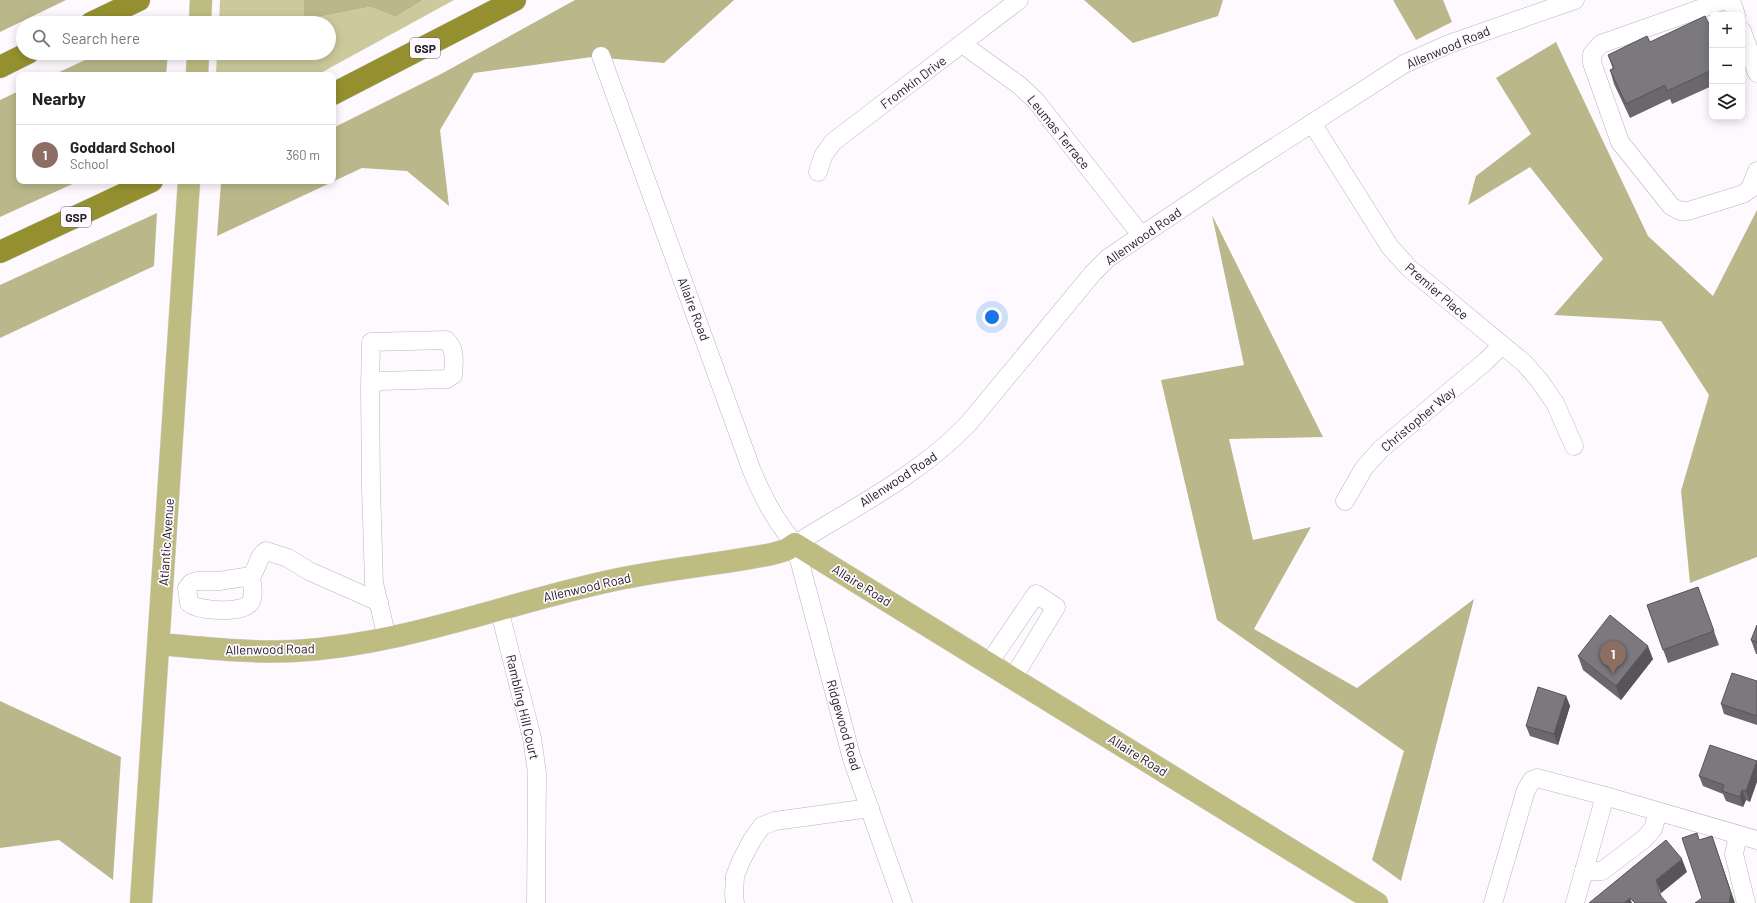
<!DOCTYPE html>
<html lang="en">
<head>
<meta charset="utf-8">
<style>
	body { margin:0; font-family:Barlow,sans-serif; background:#f6f6f6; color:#222 }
	.controls { position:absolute; right:12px; top:12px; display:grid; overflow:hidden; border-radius:8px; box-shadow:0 2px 10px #0003 }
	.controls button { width:36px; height:36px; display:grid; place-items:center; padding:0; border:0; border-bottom:1px solid #e0e0e0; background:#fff; color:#222; font:20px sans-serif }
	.you { position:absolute; left:992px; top:317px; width:14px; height:14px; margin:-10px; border:3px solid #fff; border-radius:50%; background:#1a73e8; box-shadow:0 0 0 6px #1a73e833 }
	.badge { display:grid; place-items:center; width:26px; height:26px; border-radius:50%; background:#0f766e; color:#fff; font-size:13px; font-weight:700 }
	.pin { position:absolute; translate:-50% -33px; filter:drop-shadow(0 1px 2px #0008) }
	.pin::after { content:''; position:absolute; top:21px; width:14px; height:12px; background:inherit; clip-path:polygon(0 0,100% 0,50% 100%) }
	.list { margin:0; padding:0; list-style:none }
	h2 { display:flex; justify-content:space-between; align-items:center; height:52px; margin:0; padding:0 16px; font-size:17px }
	h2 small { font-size:13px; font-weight:400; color:#767676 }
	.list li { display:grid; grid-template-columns:26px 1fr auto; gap:12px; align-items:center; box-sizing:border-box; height:60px; padding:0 16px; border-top:1px solid #e0e0e0 }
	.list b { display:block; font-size:15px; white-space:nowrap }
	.list p { margin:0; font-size:13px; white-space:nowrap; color:#767676 }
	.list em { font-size:13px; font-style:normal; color:#767676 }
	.icon { flex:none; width:22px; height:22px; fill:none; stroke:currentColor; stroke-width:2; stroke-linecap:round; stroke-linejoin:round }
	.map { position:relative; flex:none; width:1757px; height:903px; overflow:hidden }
	.search { position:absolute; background:#fff; box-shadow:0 2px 10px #0003; left:16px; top:16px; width:320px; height:44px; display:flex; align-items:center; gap:10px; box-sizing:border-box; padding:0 14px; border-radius:22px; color:#767676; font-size:15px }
	.panel { position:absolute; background:#fff; box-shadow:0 2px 10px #0003; left:16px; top:72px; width:320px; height:112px; border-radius:8px }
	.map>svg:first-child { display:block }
	.green { fill:#ccca9c }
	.forest { fill:#bab88a }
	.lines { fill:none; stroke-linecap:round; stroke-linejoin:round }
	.minor-casing { stroke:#b9b5bb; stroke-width:19 }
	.major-casing { stroke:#d7d7d8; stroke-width:23 }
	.highway-casing { stroke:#d7d7d8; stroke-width:23 }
	.minor { stroke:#fff; stroke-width:18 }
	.major { stroke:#bfbc82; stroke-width:22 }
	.highway { stroke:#95902f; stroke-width:22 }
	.wall { fill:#6b686c }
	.shaded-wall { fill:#575558 }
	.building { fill:#7c797e; stroke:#575558 }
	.labels { text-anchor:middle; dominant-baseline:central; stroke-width:3.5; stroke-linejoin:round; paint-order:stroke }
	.shield { fill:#fdf9ff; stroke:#646266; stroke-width:1 }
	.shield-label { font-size:12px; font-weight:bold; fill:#232124 }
	.street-label { font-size:13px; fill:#232124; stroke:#fdf9ff }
</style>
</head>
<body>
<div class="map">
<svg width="1757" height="903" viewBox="0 0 1757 903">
	<rect width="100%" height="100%" fill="#fdf9ff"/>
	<path class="green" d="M 220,0 L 304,0 L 304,20 L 370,7 L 396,17 L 423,0 L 454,0 L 317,75 L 216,75 L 217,53 L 329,53 L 329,23 L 219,23 Z"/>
	<g class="forest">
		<path d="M 0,0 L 66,0 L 0,32 Z"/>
		<path d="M 304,0 L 423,0 L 396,17 L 370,7 L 304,20 Z"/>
		<path d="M 575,0 L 734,0 L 664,63 L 592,57 L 474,73 L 440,130 L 449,206 L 407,171 L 362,168 L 217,236 L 221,183 L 224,181 L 333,181 L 333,128 L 441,74 Z"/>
		<path d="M 1084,0 L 1223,0 L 1218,16 L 1133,43 Z"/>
		<path d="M 1393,0 L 1443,0 L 1452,22 L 1416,40 Z"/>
		<path d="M 1556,42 L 1648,236 L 1713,296 L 1757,210 L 1757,557 L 1690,583 L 1681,491 L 1709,395 L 1661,321 L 1554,315 L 1603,259 L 1530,167 L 1468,205 L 1476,176 L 1531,134 L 1496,78 Z"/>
		<path d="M 100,53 L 168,53 L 166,75 L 53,75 Z"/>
		<path d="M 19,91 L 19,181 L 79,181 L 0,217 L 0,100 Z"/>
		<path d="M 157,213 L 154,266 L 0,338 L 0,285 Z"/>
		<path d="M 1212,215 L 1323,437 L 1229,439 L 1253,540 L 1311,527 L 1254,629 L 1357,688 L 1474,599 L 1401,881 L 1372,860 L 1404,751 L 1217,620 L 1161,380 L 1244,365 Z"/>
		<path d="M 0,701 L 121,757 L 113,880 L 59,840 L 0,848 Z"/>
	</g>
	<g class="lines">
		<defs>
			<g id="minor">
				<path d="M 1725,0 L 1601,44 L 1592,54 L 1592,63 L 1620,142 L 1671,206 L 1680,211 L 1688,211 L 1743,194 L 1750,189 L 1757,171"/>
				<path d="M 1731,0 L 1736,15"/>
				<path d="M 1742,31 L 1757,73"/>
				<path d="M 962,44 L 1019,85 L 1036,101 L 1141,235"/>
				<path d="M 601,56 L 752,471 C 763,498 776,522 795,544 L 852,759 L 903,903"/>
				<path d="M 1312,123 L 1390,247 L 1409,268 L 1524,363 L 1539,380 L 1555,403 L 1574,446"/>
				<path d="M 818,172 L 823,156 L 833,142 L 1019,0"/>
				<path d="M 370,388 L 371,342 L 446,340 C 456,349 454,362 453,375 L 447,379 L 381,381 L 374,383 L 370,388 L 371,488 L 374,583 L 387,638"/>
				<path d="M 1345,501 L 1364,468 L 1381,449 L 1486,361 L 1502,345"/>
				<path d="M 795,544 C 855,507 919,475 968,424 L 1093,273 L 1108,258 L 1233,174 L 1404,64 L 1449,44 L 1575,0"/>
				<path d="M 251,576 C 252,584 255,596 250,603 C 242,614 198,611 189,603 L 187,588 L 191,583 L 197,581 L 219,581 L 251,576 C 258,568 257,557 266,551 L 288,558 L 309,571 L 379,602"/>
				<path d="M 499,609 L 532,738 L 537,773 L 536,903"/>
				<path d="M 989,663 L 1036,594 L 1056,607 L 1013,678"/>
				<path d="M 1738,835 L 1734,854 L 1746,903"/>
				<path d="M 1584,871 L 1602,871 L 1644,839 L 1653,829 L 1658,812"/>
				<path d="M 735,903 L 734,895 L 735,876 L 741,861 L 752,840 L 762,826 L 775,821 L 870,808"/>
				<path d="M 1493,903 L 1526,790 L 1532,780 L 1537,778 L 1605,796 L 1757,840"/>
				<path d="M 1575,903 L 1605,796"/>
			</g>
			<g id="major">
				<path d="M 200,23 L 201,0"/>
				<path d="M 197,75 L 198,53"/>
				<path d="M 159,644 C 204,648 249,653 294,651 C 401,645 502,605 605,582 C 660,569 717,565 772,554 L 786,550 L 795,544 L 1377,903"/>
				<path d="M 141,903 L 189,181"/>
			</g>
			<g id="highway">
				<path d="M 91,23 L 139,0"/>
				<path d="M 0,67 L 28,53"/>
				<path d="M 333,94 L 515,0"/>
				<path d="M 0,252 L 152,181"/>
			</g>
		</defs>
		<use href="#minor" class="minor-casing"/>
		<use href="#major" class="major-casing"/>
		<use href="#highway" class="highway-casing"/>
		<use href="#minor" class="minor"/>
		<use href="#major" class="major"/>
		<use href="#highway" class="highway"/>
	</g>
	<g class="wall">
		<path d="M 1712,30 L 1712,86 L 1672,104 L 1670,99 L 1630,118 L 1614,84 L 1610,70 L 1613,69 L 1608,55 L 1650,42 Z"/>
		<path d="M 1698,587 L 1719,645 L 1668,663 L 1647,605 Z"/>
		<path d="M 1757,625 L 1757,654 L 1756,654 L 1751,640 Z"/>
		<path d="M 1578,656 L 1653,659 L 1621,700 L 1583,670 Z"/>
		<path d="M 1757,681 L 1757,725 L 1724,714 L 1721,704 Z"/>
		<path d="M 1566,696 L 1570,706 L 1558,745 L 1530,736 L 1526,726 Z"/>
		<path d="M 1757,761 L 1750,802 L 1746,800 L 1743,807 L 1726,801 L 1723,794 L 1703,786 L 1699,776 Z"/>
	</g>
	<g class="shaded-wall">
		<path d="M 1648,646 L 1653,659 L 1621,700 L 1616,686 Z"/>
		<path d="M 1566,696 L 1570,706 L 1558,745 L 1554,734 Z"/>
		<path d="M 1757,761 L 1757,782 L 1750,802 L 1746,791 Z"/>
		<path d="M 1742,790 L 1746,800 L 1743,807 L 1740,797 Z"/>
		<path d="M 1712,836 L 1717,850 L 1735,903 L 1729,903 Z"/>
		<path d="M 1682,859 L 1687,872 L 1660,894 L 1664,903 L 1656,880 Z"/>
		<path d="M 1630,898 L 1632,903 L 1624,903 Z"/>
	</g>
	<g class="building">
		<path d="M 1705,16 L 1712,30 L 1712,70 L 1667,91 L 1665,85 L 1626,104 L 1610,70 L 1614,68 L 1608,55 L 1647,36 L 1650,42 Z"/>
		<path d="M 1698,587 L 1714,631 L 1663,650 L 1647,605 Z"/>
		<path d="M 1610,615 L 1648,646 L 1616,686 L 1578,656 Z"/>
		<path d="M 1757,625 L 1757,642 L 1751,640 Z"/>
		<path d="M 1732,673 L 1757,681 L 1757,716 L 1721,704 Z"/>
		<path d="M 1538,687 L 1566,696 L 1554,734 L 1526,726 Z"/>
		<path d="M 1710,745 L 1757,761 L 1746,791 L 1742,790 L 1740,797 L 1722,791 L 1724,785 L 1699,776 Z"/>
		<path d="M 1697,833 L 1699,840 L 1712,836 L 1731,893 L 1729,903 L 1695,903 L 1702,898 L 1682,838 Z"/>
		<path d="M 1666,840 L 1682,859 L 1656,880 L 1660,895 L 1667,903 L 1635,903 L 1630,898 L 1624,903 L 1589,903 Z"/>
	</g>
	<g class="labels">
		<g class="shield">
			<rect x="410" y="38" width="30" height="20" rx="3"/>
			<rect x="61" y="207" width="30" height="20" rx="3"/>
		</g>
		<g class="shield-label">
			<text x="425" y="48">GSP</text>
			<text x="76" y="217">GSP</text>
		</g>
		<g class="street-label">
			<text transform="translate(1448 47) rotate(-23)">Allenwood Road</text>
			<text transform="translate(913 82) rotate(-37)">Fromkin Drive</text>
			<text transform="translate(1059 132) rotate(51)">Leumas Terrace</text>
			<text transform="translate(1143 236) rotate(-35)">Allenwood Road</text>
			<text transform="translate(1437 291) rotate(41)">Premier Place</text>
			<text transform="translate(694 309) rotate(69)">Allaire Road</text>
			<text transform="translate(1418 419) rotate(-40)">Christopher Way</text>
			<text transform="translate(898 479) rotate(-33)">Allenwood Road</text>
			<text transform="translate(166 542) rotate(-86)">Atlantic Avenue</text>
			<text transform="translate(862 585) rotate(32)">Allaire Road</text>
			<text transform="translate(587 587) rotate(-13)">Allenwood Road</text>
			<text transform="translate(270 649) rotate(-1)">Allenwood Road</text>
			<text transform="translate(523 707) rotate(77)">Rambling Hill Court</text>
			<text transform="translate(844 725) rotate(74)">Ridgewood Road</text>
			<text transform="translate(1138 755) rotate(32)">Allaire Road</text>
		</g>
	</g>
</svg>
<div class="controls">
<button>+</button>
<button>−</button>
<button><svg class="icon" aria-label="layers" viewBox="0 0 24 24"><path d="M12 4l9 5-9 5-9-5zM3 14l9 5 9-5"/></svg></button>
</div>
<div class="you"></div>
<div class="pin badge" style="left:1613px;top:674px;background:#8d6e63">1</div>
<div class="search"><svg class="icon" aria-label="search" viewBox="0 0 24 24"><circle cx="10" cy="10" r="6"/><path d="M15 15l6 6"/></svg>Search here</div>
<section class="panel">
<h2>Nearby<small></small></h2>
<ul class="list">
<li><span class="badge" style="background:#8d6e63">1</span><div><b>Goddard School</b><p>School</p></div><em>360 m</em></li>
</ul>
</section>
</div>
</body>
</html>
